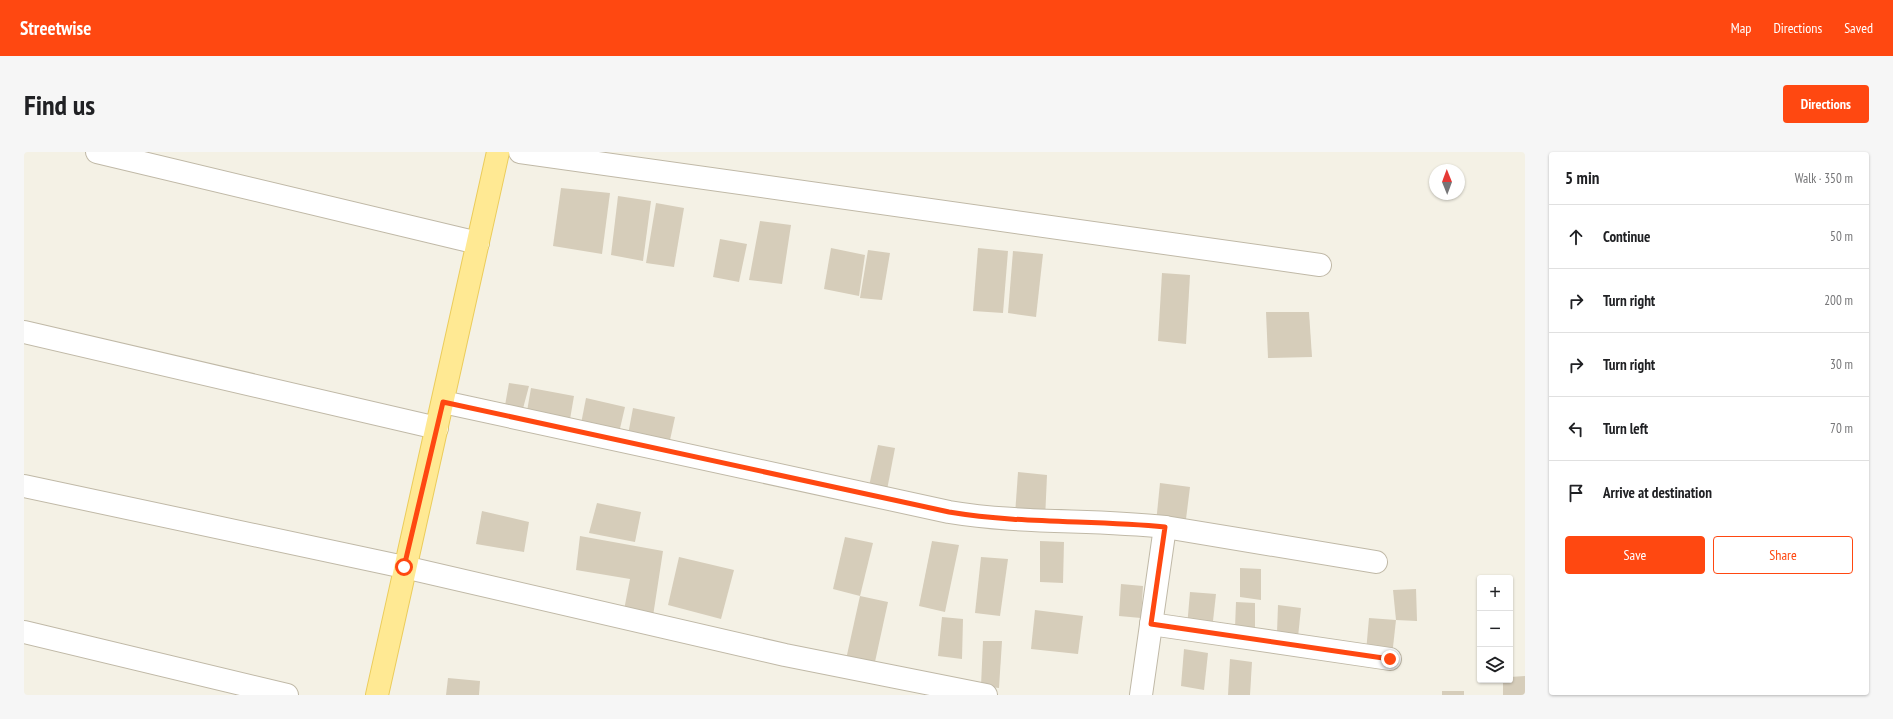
<!DOCTYPE html>
<html lang="en">
<head>
<meta charset="utf-8">
<style>
	body { margin:0; font-family:"PT Sans Narrow",sans-serif; background:#f6f6f6; color:#202124 }
	.controls { position:absolute; right:12px; bottom:12px; display:grid; overflow:hidden; border-radius:4px; box-shadow:0 1px 3px #0004 }
	.controls button { width:36px; height:36px; display:grid; place-items:center; padding:0; border:0; border-bottom:1px solid #e0e0e0; background:#fff; color:#202124; font:20px sans-serif }
	.compass { position:absolute; left:1405px; top:12px; width:36px; height:36px; border-radius:50%; background:#fff; box-shadow:0 1px 3px #0004; rotate:359deg }
	.stop { position:absolute; width:12px; height:12px; margin:-9px; border:3px solid #ff4811; border-radius:50%; background:#fff }
	.stop.end { background:#ff4811; border-color:#fff; box-shadow:0 1px 4px #0008 }
	.list { margin:0; padding:0; list-style:none }
	h2 { display:flex; justify-content:space-between; align-items:center; height:52px; margin:0; padding:0 16px; font-size:17px }
	h2 small { font-size:13px; font-weight:400; color:#757577 }
	.list li { display:grid; grid-template-columns:26px 1fr auto; gap:12px; align-items:center; box-sizing:border-box; height:64px; padding:0 16px; border-top:1px solid #e0e0e0 }
	.list b { display:block; font-size:15px; white-space:nowrap }
	.list em { font-size:13px; font-style:normal; color:#757577 }
	.actions { display:flex; gap:8px; padding:12px 16px }
	.actions a { flex:1; padding:9px 0; border:1px solid #ff4811; border-radius:4px; text-align:center; font-size:14px; color:#ff4811 }
	.actions .main { background:#ff4811; color:#fff }
	.icon { flex:none; width:22px; height:22px; fill:none; stroke:currentColor; stroke-width:2; stroke-linecap:round; stroke-linejoin:round }
	.map { position:relative; flex:none; width:1501px; height:543px; overflow:hidden; border-radius:4px }
	header { display:flex; align-items:center; gap:24px; box-sizing:border-box; height:56px; padding:0 20px; background:#ff4811; color:#fff }
	header strong { font-size:19px }
	nav { display:flex; gap:22px; margin-inline-start:auto; font-size:14px }
	.intro { display:flex; align-items:center; justify-content:space-between; box-sizing:border-box; height:96px; padding:0 24px }
	h1 { margin:0; font-size:28px }
	.button { padding:10px 18px; border-radius:4px; background:#ff4811; color:#fff; font-size:14px; font-weight:700 }
	main { display:flex; gap:24px; padding:0 24px }
	aside { flex:1; background:#fff; border-radius:4px; box-shadow:0 1px 3px #0004 }
	.map>svg:first-child { display:block }
	.building { fill:#d6cdba }
	.lines { fill:none; stroke-linecap:round; stroke-linejoin:round }
	.minor-casing { stroke:#c0b9a7; stroke-width:24 }
	.major-casing { stroke:#ebcc5b; stroke-width:24 }
	.minor { stroke:#fff; stroke-width:22 }
	.major { stroke:#ffe993; stroke-width:22 }
	.route { stroke:#ff4811; stroke-width:5 }
</style>
</head>
<body>
<header>
<strong>Streetwise</strong>
<nav><a>Map</a><a>Directions</a><a>Saved</a></nav>
</header>
<div class="intro"><h1>Find us</h1><a class="button">Directions</a></div>
<main>
<div class="map">
<svg width="1501" height="543" viewBox="0 0 1501 543">
	<rect width="100%" height="100%" fill="#f4f1e5"/>
	<g class="building">
		<path d="M 537,36 L 586,41 L 578,102 L 529,94 Z"/>
		<path d="M 594,44 L 627,49 L 619,109 L 587,103 Z"/>
		<path d="M 632,51 L 660,56 L 650,115 L 622,111 Z"/>
		<path d="M 736,69 L 767,73 L 758,132 L 725,128 Z"/>
		<path d="M 696,87 L 723,92 L 715,130 L 689,125 Z"/>
		<path d="M 807,96 L 841,103 L 835,144 L 800,137 Z"/>
		<path d="M 954,96 L 984,99 L 979,161 L 949,159 Z"/>
		<path d="M 844,98 L 866,101 L 858,148 L 836,146 Z"/>
		<path d="M 989,99 L 1019,102 L 1012,165 L 984,161 Z"/>
		<path d="M 1138,121 L 1166,123 L 1162,192 L 1134,189 Z"/>
		<path d="M 1242,160 L 1285,160 L 1288,205 L 1244,206 Z"/>
		<path d="M 485,231 L 505,234 L 497,264 L 480,259 Z"/>
		<path d="M 507,236 L 550,244 L 545,273 L 502,265 Z"/>
		<path d="M 562,246 L 601,255 L 594,285 L 556,277 Z"/>
		<path d="M 609,256 L 651,265 L 644,297 L 603,288 Z"/>
		<path d="M 854,293 L 871,296 L 863,338 L 845,334 Z"/>
		<path d="M 994,320 L 1023,323 L 1021,368 L 991,363 Z"/>
		<path d="M 1136,331 L 1166,335 L 1161,375 L 1132,371 Z"/>
		<path d="M 573,351 L 617,360 L 611,390 L 565,381 Z"/>
		<path d="M 458,359 L 505,370 L 500,400 L 452,392 Z"/>
		<path d="M 556,384 L 639,399 L 629,464 L 600,458 L 606,427 L 552,418 Z"/>
		<path d="M 821,385 L 849,391 L 836,444 L 809,437 Z"/>
		<path d="M 908,389 L 935,393 L 921,460 L 895,454 Z"/>
		<path d="M 1016,389 L 1040,390 L 1039,431 L 1016,430 Z"/>
		<path d="M 655,405 L 710,418 L 697,467 L 644,453 Z"/>
		<path d="M 957,405 L 984,407 L 976,464 L 951,461 Z"/>
		<path d="M 1216,416 L 1237,417 L 1237,448 L 1216,445 Z"/>
		<path d="M 1097,432 L 1119,434 L 1117,466 L 1095,464 Z"/>
		<path d="M 1392,437 L 1393,469 L 1372,468 L 1369,438 Z"/>
		<path d="M 1166,440 L 1192,442 L 1188,478 L 1163,475 Z"/>
		<path d="M 836,444 L 864,450 L 849,519 L 821,512 Z"/>
		<path d="M 1212,450 L 1231,451 L 1231,478 L 1211,476 Z"/>
		<path d="M 1254,453 L 1277,456 L 1274,485 L 1253,481 Z"/>
		<path d="M 1011,458 L 1059,464 L 1054,502 L 1007,497 Z"/>
		<path d="M 918,465 L 939,467 L 938,507 L 914,504 Z"/>
		<path d="M 1345,466 L 1372,468 L 1368,504 L 1342,500 Z"/>
		<path d="M 959,489 L 978,489 L 975,536 L 957,534 Z"/>
		<path d="M 1160,497 L 1184,501 L 1180,538 L 1157,534 Z"/>
		<path d="M 1206,507 L 1228,510 L 1226,543 L 1204,543 Z"/>
		<path d="M 1501,524 L 1501,543 L 1479,543 L 1479,528 L 1486,528 L 1486,525 Z"/>
		<path d="M 424,526 L 456,529 L 455,543 L 422,543 Z"/>
		<rect x="1418" y="539" width="22" height="4"/>
	</g>
	<g class="lines">
		<defs>
			<g id="minor">
				<path d="M 73,0 L 454,91"/>
				<path d="M 496,0 L 1296,113"/>
				<path d="M 0,180 L 413,276"/>
				<path d="M 419,250 L 925,360 C 997,372 1069,367 1141,375 L 1352,410"/>
				<path d="M 0,334 L 380,415 L 761,503 L 962,543"/>
				<path d="M 1127,472 L 1366,507"/>
				<path d="M 0,480 L 263,543"/>
				<path d="M 1117,543 L 1141,375"/>
			</g>
			<path id="major" d="M 353,543 L 474,0"/>
		</defs>
		<use href="#minor" class="minor-casing"/>
		<use href="#major" class="major-casing"/>
		<use href="#minor" class="minor"/>
		<use href="#major" class="major"/>
	</g>
	<g class="lines">
		<path class="route" d="M 380,415 L 419,250 L 925,360 C 997,372 1069,368 1141,375 L 1127,472 L 1366,507"/>
	</g>
</svg>
<div class="controls">
<button>+</button>
<button>−</button>
<button><svg class="icon" aria-label="layers" viewBox="0 0 24 24"><path d="M12 4l9 5-9 5-9-5zM3 14l9 5 9-5"/></svg></button>
</div>
<svg class="compass" viewBox="-18 -18 36 36"><path d="M0-13l5 13h-10z" fill="#e53935"/><path d="M0 13l5-13h-10z" fill="#757577"/></svg>
<div class="stop" style="left:380px;top:415px"></div>
<div class="stop end" style="left:1366px;top:507px"></div>
</div>
<aside>
<h2>5 min<small>Walk · 350 m</small></h2>
<ul class="list">
<li><svg class="icon" aria-label="ahead" viewBox="0 0 24 24"><path d="M12 20V5M6 11l6-6 6 6"/></svg><div><b>Continue</b></div><em>50 m</em></li>
<li><svg class="icon" aria-label="right" viewBox="0 0 24 24"><path d="M7 20v-9h11M14 6l5 5-5 5"/></svg><div><b>Turn right</b></div><em>200 m</em></li>
<li><svg class="icon" aria-label="right" viewBox="0 0 24 24"><path d="M7 20v-9h11M14 6l5 5-5 5"/></svg><div><b>Turn right</b></div><em>30 m</em></li>
<li><svg class="icon" aria-label="left" viewBox="0 0 24 24"><path d="M17 20v-9H6M10 6l-5 5 5 5"/></svg><div><b>Turn left</b></div><em>70 m</em></li>
<li><svg class="icon" aria-label="arrive" viewBox="0 0 24 24"><path d="M6 21V4h12l-3 4 3 4H6"/></svg><div><b>Arrive at destination</b></div></li>
</ul>
<div class="actions"><a class="main">Save</a><a>Share</a></div>
</aside>
</main>
</body>
</html>
